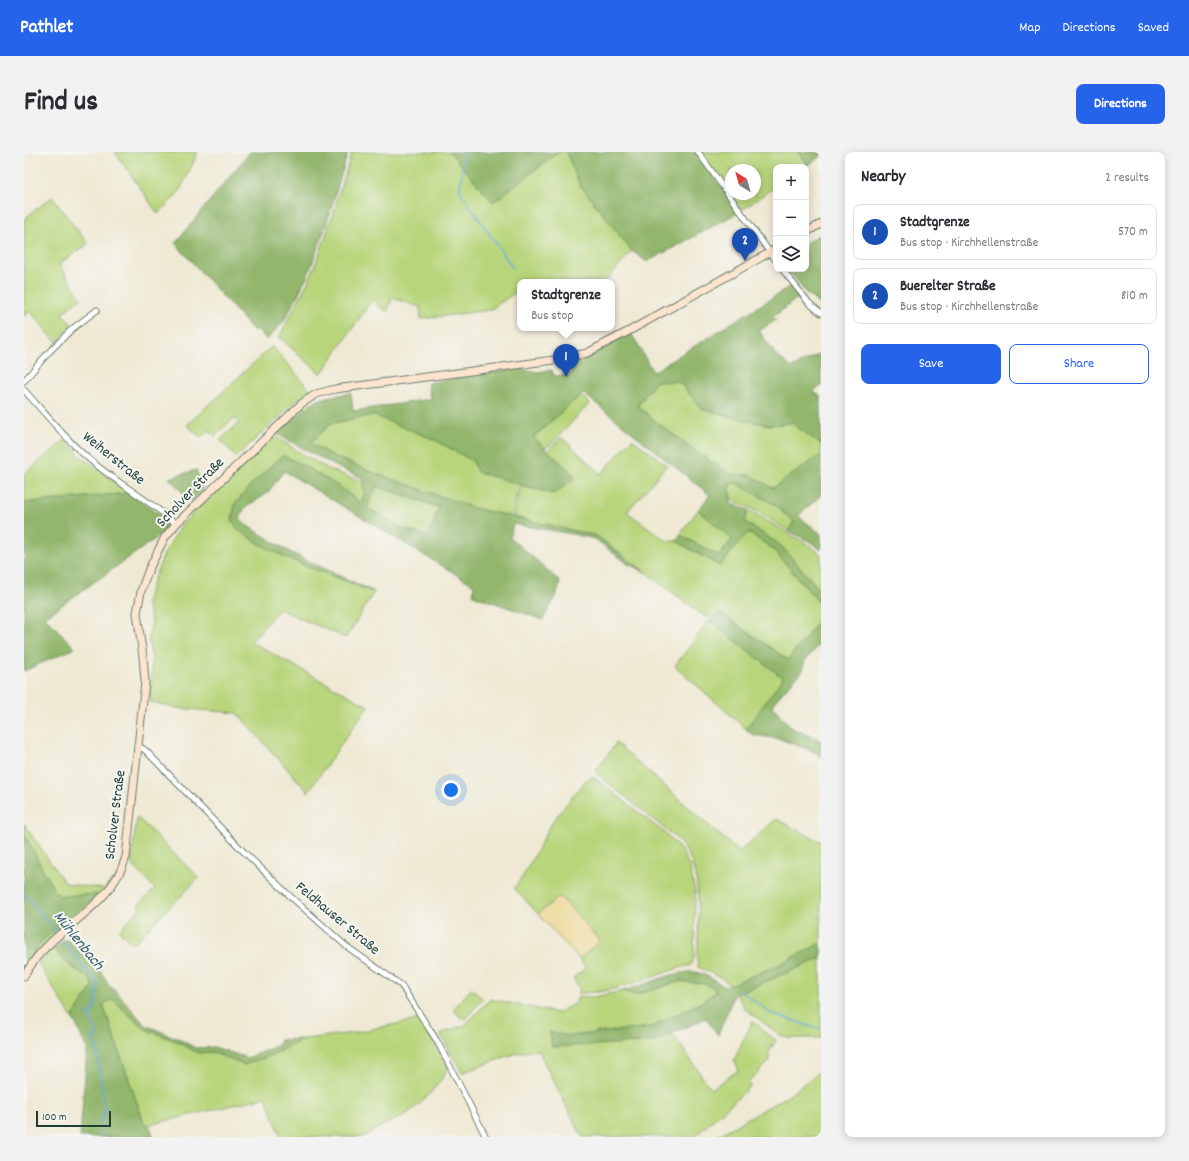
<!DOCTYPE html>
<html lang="en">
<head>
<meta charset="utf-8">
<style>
	body { margin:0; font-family:Dekko,sans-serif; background:#f2f2f3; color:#2b2b33 }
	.controls { position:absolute; right:12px; top:12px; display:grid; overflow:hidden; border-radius:8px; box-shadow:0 2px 10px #0003 }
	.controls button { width:36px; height:36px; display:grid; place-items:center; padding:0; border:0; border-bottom:1px solid #e1e1e2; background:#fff; color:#2b2b33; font:20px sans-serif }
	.compass { position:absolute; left:701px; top:12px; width:36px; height:36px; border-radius:50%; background:#fff; box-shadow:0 2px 10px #0003; rotate:323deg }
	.scale { position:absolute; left:12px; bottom:10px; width:75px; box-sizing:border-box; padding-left:4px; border:2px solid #1f3d34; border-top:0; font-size:11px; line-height:14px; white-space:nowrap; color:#1f3d34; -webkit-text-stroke:3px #f6f6f2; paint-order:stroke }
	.you { position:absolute; left:427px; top:638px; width:14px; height:14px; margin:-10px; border:3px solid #fff; border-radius:50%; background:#1a73e8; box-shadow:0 0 0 6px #1a73e833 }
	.badge { display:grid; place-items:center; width:26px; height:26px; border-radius:50%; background:#2563eb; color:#fff; font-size:13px; font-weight:700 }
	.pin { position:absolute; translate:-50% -33px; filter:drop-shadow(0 1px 2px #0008) }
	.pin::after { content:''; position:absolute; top:21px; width:14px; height:12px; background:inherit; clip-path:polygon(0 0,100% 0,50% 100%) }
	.popup { position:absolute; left:493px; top:127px; width:98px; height:52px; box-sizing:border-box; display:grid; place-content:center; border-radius:8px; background:#fff; filter:drop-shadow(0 1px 3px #0005); font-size:13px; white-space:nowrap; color:#7c7c81 }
	.popup b { font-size:15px; color:#2b2b33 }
	.popup::after { content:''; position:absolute; left:50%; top:100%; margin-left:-8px; border:8px solid transparent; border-top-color:#fff }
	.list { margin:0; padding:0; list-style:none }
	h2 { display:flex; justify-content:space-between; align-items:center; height:52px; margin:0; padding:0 16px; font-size:17px }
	h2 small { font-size:13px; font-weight:400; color:#7c7c81 }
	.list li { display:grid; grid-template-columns:26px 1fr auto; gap:12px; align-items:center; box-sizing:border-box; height:56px; margin:0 8px 8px; padding:0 8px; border:1px solid #e1e1e2; border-radius:8px }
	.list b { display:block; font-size:15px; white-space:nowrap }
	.list p { margin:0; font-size:13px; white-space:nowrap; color:#7c7c81 }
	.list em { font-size:13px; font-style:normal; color:#7c7c81 }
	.actions { display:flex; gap:8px; padding:12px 16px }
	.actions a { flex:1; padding:9px 0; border:1px solid #2563eb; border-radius:8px; text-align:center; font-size:14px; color:#2563eb }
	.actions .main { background:#2563eb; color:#fff }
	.icon { flex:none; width:22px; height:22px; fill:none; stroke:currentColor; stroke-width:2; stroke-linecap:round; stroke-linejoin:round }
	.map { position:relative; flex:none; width:797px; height:985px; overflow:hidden; border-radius:8px }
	header { display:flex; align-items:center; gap:24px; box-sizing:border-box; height:56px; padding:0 20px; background:#2563eb; color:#fff }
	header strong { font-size:19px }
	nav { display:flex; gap:22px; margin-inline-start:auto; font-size:14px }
	.intro { display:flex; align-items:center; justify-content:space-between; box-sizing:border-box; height:96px; padding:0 24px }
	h1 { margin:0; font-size:28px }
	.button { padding:10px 18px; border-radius:8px; background:#2563eb; color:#fff; font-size:14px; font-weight:700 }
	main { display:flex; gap:24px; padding:0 24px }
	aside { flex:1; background:#fff; border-radius:8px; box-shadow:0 2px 10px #0003 }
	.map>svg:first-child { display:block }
	.green { fill:#b8d57c; stroke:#6c8958; fill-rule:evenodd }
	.forest { fill:#92b66c; stroke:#587a50; fill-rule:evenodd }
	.sand { fill:#eeda9e; stroke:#868c69 }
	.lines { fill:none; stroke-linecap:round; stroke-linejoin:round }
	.stream { stroke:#67a7da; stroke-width:1.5 }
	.street-casing { stroke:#68796c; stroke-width:7 }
	.secondary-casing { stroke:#68796c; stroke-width:9 }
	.street { stroke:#fff; stroke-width:5 }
	.secondary { stroke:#fce5cf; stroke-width:7 }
	.labels { text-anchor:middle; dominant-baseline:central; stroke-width:4; stroke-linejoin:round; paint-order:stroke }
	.street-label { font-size:15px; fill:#1f3d34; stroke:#f6f6f2 }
	.water-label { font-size:16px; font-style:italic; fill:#355d66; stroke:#f6f6f2 }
</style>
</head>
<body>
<header>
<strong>Pathlet</strong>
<nav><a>Map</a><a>Directions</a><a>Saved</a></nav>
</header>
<div class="intro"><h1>Find us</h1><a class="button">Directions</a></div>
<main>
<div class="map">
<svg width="797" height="985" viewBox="0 0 797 985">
	<rect width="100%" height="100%" fill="#f6f6f2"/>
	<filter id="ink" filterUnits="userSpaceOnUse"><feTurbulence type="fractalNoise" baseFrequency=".025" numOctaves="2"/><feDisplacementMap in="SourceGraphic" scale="8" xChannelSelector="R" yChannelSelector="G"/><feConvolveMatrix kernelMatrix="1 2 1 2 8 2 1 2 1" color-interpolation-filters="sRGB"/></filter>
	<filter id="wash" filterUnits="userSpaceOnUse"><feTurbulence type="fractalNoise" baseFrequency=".012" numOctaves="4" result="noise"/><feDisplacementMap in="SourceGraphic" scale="16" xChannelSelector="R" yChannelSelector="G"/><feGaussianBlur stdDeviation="0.9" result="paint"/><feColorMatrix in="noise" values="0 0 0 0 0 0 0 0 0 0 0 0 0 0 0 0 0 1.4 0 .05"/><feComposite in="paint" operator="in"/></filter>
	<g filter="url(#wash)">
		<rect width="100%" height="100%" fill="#efe9d3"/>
		<g class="green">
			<path d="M 91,0 L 174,0 L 156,39 L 134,62 Z"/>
			<path d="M 328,0 L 426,0 L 469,50 L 535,0 L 542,0 L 556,33 L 608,99 L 581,130 L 496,130 L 496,137 L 466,158 L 397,167 L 396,155 L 368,146 L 363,160 L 348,148 L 297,222 L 255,185 L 288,122 L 305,74 Z"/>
			<path d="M 676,0 L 775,0 L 784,13 L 780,15 L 752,15 L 752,34 L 718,58 ZM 707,18 L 731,18 L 731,42 L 707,42 Z"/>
			<path d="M 28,45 L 62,89 L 64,92 L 35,112 L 57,147 L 38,161 L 48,173 L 32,190 L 6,159 L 0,164 L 0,67 Z"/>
			<path d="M 249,195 L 286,238 L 280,242 L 212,305 L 196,288 L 215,271 L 210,266 L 191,284 L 185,278 L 177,286 L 163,273 L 246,196 Z"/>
			<path d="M 642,228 L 655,230 L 678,257 L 720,268 L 745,273 L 767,271 L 797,292 L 797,303 L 749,336 L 726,323 L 706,322 L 668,297 L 626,265 L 614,253 L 632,229 Z"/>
			<path d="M 556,243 L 566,251 L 526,293 L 520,296 L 509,286 Z"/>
			<path d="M 349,263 L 411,288 L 449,309 L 453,320 L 495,332 L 488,365 L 450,356 L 353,322 L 309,304 L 286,291 L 308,271 Z"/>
			<path d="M 250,284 C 278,301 306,322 339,329 L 341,340 L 337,352 L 320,338 L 286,317 L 250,310 L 211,352 L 208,368 L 234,391 L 265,407 L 350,440 L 322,486 L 255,457 L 227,490 L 344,554 L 284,640 L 213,561 L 152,556 L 126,550 L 128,507 L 124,486 L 128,471 L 122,450 L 131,424 L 142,398 L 159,371 Z"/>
			<path d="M 537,285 L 577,322 L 608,287 L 643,313 L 603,360 L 643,389 L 652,389 L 696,414 L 723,380 L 748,396 L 797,453 L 797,466 L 764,508 L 695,460 L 691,464 L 687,464 L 683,466 L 573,384 L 490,365 L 497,333 L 530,342 L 552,325 L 524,299 Z"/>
			<path d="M 42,287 L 55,303 L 106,341 L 0,351 L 0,322 Z"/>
			<path d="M 712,331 L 750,352 L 758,360 L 770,369 L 765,379 L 736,361 L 707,347 L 706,332 Z"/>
			<path d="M 352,334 L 416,356 L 404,385 L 377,376 L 343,356 Z"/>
			<path d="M 674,358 L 709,387 L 695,404 L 656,383 Z"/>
			<path d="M 724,358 L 785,393 L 797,402 L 797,439 L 756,393 L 721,370 Z"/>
			<path d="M 686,469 L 760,526 L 722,577 L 651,514 L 683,471 Z"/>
			<path d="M 592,591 L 715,700 L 752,667 L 797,690 L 797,791 L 757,812 L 706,833 L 696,825 L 674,815 C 672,807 674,798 674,790 C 674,755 679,713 652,686 L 572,621 L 573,617 Z"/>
			<path d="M 567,625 L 571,626 L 642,682 L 658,699 L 666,716 L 671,740 L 670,806 L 667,813 C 629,822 594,842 554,841 L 556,837 L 549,826 L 562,816 L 555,807 L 575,789 L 536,744 L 514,762 L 490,736 L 499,724 L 529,669 L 561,629 Z"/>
			<path d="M 113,665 L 175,726 L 109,792 L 95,779 L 116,756 L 114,753 L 131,737 L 107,711 Z"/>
			<path d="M 0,672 L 40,730 L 45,732 L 79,737 L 88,728 L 88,731 L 0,818 L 0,814 L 17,790 L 60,755 L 73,743 L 36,744 L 31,740 L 0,682 Z"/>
			<path d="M 28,795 L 45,813 L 64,825 L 69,834 L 48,866 L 14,811 Z"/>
			<path d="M 797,806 L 797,886 L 765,886 L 756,883 L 721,857 L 712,842 Z"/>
			<path d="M 656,829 L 682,832 L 693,839 L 676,851 L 628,875 L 545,884 L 526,880 L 528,895 L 629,890 L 648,881 L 687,937 L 715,918 L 710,908 L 729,868 L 742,881 L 752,888 L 745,900 L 745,910 L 724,930 L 727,934 L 670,985 L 558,985 L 514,898 L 492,901 L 438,921 L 416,881 L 441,873 L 466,847 L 533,861 L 552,851 L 554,844 L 569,845 L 599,839 L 612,843 Z"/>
			<path d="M 448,836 L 459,847 L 440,868 L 429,858 Z"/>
			<path d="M 89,847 L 121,877 L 152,889 L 174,901 L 188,900 L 220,913 L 248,903 L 280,887 L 329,881 L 396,867 L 425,915 C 414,934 401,949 384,961 C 370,970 354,974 340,985 L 257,985 L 242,945 L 125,973 L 120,971 L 79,852 Z"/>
			<path d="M 797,918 L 797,985 L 691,985 L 767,942 Z"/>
		</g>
		<g class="forest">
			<path d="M 226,0 L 324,0 L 301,76 L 284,123 L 260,169 L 243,188 L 233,177 L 230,179 L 151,91 Z"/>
			<path d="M 426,0 L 535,0 L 469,50 Z"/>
			<path d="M 542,0 L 672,0 L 715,60 L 623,110 L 608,99 L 556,33 Z"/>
			<path d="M 775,0 L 797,0 L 797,4 L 784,13 Z"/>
			<path d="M 797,82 L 797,154 L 781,140 L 764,117 L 782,117 L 782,91 Z"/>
			<path d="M 767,134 L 775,145 L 749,165 L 752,168 L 735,179 L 752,203 L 768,216 L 797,201 L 797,234 L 789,239 L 797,245 L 797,292 L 767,271 L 746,273 L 720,268 L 678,257 L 655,230 L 632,229 L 614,253 L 626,265 L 668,297 L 706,322 L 726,323 L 749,336 L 797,303 L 797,343 L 774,364 L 797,382 L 797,398 L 789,391 L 765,379 L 770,369 L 758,360 L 750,352 L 712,331 L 706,332 L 707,352 L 724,358 L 721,370 L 756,393 L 797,439 L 797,453 L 748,396 L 724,380 L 696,414 L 652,389 L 656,383 L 695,404 L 708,387 L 674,358 L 686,343 L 559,241 L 509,285 L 552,325 L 530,342 L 453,320 L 449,309 L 411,288 L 349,263 L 308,271 L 286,291 L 309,304 L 353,322 L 450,356 L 573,384 L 604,409 L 623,421 L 604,412 L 571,387 L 548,382 L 489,372 L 486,386 L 518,413 L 536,430 C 534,444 526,455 519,468 L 449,443 L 450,433 L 260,319 C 254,325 250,334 244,340 C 234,350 220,351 215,367 L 222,373 L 266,400 L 350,440 L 265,407 L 234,391 L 213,377 L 208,368 L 211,352 L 227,333 L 259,303 L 286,317 L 320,338 L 337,351 L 341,340 L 339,334 L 339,326 L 317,317 L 253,282 L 287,251 L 303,245 L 327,241 L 329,259 L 406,247 L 404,231 L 497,216 L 513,220 L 528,218 L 530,224 L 548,222 L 547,208 L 563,204 L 607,181 L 629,220 ZM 352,334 L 415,355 L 404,385 L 377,376 L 343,356 Z"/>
			<path d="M 172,318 L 179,338 L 167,349 L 145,326 Z"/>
			<path d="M 106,341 L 143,367 L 143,374 L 138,382 L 21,465 L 51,496 L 0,519 L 0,351 Z"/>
			<path d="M 695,460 L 764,508 L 797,466 L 797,490 L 781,509 L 778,519 L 750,550 L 749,554 L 767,576 L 797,588 L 797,605 L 791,600 L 756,587 L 729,583 L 722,577 L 759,526 L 686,469 Z"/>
			<path d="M 0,682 L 31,740 L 36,744 L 74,742 L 60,755 L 17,790 L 3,809 L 0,806 Z"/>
			<path d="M 40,788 L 45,789 L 78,821 L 84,832 L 97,845 L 121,873 L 153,886 L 172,896 L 190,895 L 223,906 L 255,893 L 256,888 L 280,887 L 248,903 L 220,913 L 188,900 L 174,901 L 152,889 L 121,877 L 88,847 L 79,853 L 120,971 L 125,973 L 130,985 L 56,985 L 63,898 L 52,872 L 48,866 L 69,834 L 64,825 L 45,813 L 30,797 Z"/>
			<path d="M 797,791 L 797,806 L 710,843 L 694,883 L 682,866 L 629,890 L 528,895 L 526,880 L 545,884 L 628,875 L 676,851 L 693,839 L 682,832 L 656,829 L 612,843 L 599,839 C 619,834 653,818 671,820 C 682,822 692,829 701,835 L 757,812 Z"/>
		</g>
		<path class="sand" d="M 536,744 L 576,789 L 555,807 L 514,762 Z"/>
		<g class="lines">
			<g class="stream">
				<path d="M 439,0 L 438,25 L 435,38 L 489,116"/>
				<path d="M 0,741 L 33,781"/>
				<path d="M 36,786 L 74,831 L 71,856 L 68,860 L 63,862 L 67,865 L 66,869 L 72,878 L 72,882 L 74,885 L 69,886 L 68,887 L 72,890 L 71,894 L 73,895 L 75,903 L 73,905 C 73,909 75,910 75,914 C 75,927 80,939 79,952 L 82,957 L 76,970 L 78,974 L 77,977 L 79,981 L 79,985"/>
				<path d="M 714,837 L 746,861 L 788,875 L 795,876"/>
			</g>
		</g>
	</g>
	<g filter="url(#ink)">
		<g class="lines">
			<defs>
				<g id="street">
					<path d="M 674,0 L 752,109"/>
					<path d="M 758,117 L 785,151 L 797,161"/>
					<path d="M 0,229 L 24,201 L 48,177 L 73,158"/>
					<path d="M 0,238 C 18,258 37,281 56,299 C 85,327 122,345 152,372"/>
					<path d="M 113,594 L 118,596 L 122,599 L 220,700 L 267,745 L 322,794 L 377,833 L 413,889 L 462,985"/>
				</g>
				<g id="secondary">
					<path d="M 782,80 L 797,72"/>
					<path d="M 0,824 C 6,814 13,804 21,796 C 50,766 89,748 102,705 L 121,530 L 119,505 L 113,461 L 117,439 L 125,417 L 141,385 L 152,372 L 277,252 L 292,242 L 311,237 L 530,208 L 563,201 L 605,179 L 752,97"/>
				</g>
			</defs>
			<use href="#street" class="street-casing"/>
			<use href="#secondary" class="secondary-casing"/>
			<use href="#street" class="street"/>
			<use href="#secondary" class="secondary"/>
		</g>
	</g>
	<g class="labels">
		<g class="street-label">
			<text transform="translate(89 307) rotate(39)">Weiherstraße</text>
			<text transform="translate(167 341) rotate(-46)">Scholver Straße</text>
			<text transform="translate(92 663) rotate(-83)">Scholver Straße</text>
			<text transform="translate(313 767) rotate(40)">Feldhauser Straße</text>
		</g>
		<g class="water-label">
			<text transform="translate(54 789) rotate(51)">Mühlenbach</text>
		</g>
	</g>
</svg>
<div class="controls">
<button>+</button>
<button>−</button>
<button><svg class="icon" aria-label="layers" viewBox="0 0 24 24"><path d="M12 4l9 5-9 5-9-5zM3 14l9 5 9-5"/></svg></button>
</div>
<svg class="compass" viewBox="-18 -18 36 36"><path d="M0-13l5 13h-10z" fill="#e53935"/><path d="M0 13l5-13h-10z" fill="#7c7c81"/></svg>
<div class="scale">100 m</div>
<div class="you"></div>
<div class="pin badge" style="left:542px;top:225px;background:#1a4fb4">1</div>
<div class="popup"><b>Stadtgrenze</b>Bus stop</div>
<div class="pin badge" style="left:721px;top:109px;background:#1a4fb4">2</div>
</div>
<aside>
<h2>Nearby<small>2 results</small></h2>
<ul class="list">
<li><span class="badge" style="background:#1a4fb4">1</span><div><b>Stadtgrenze</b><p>Bus stop · Kirchhellenstraße</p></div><em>570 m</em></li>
<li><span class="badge" style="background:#1a4fb4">2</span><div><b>Buerelter Straße</b><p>Bus stop · Kirchhellenstraße</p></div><em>810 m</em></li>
</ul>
<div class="actions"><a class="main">Save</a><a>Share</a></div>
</aside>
</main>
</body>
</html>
